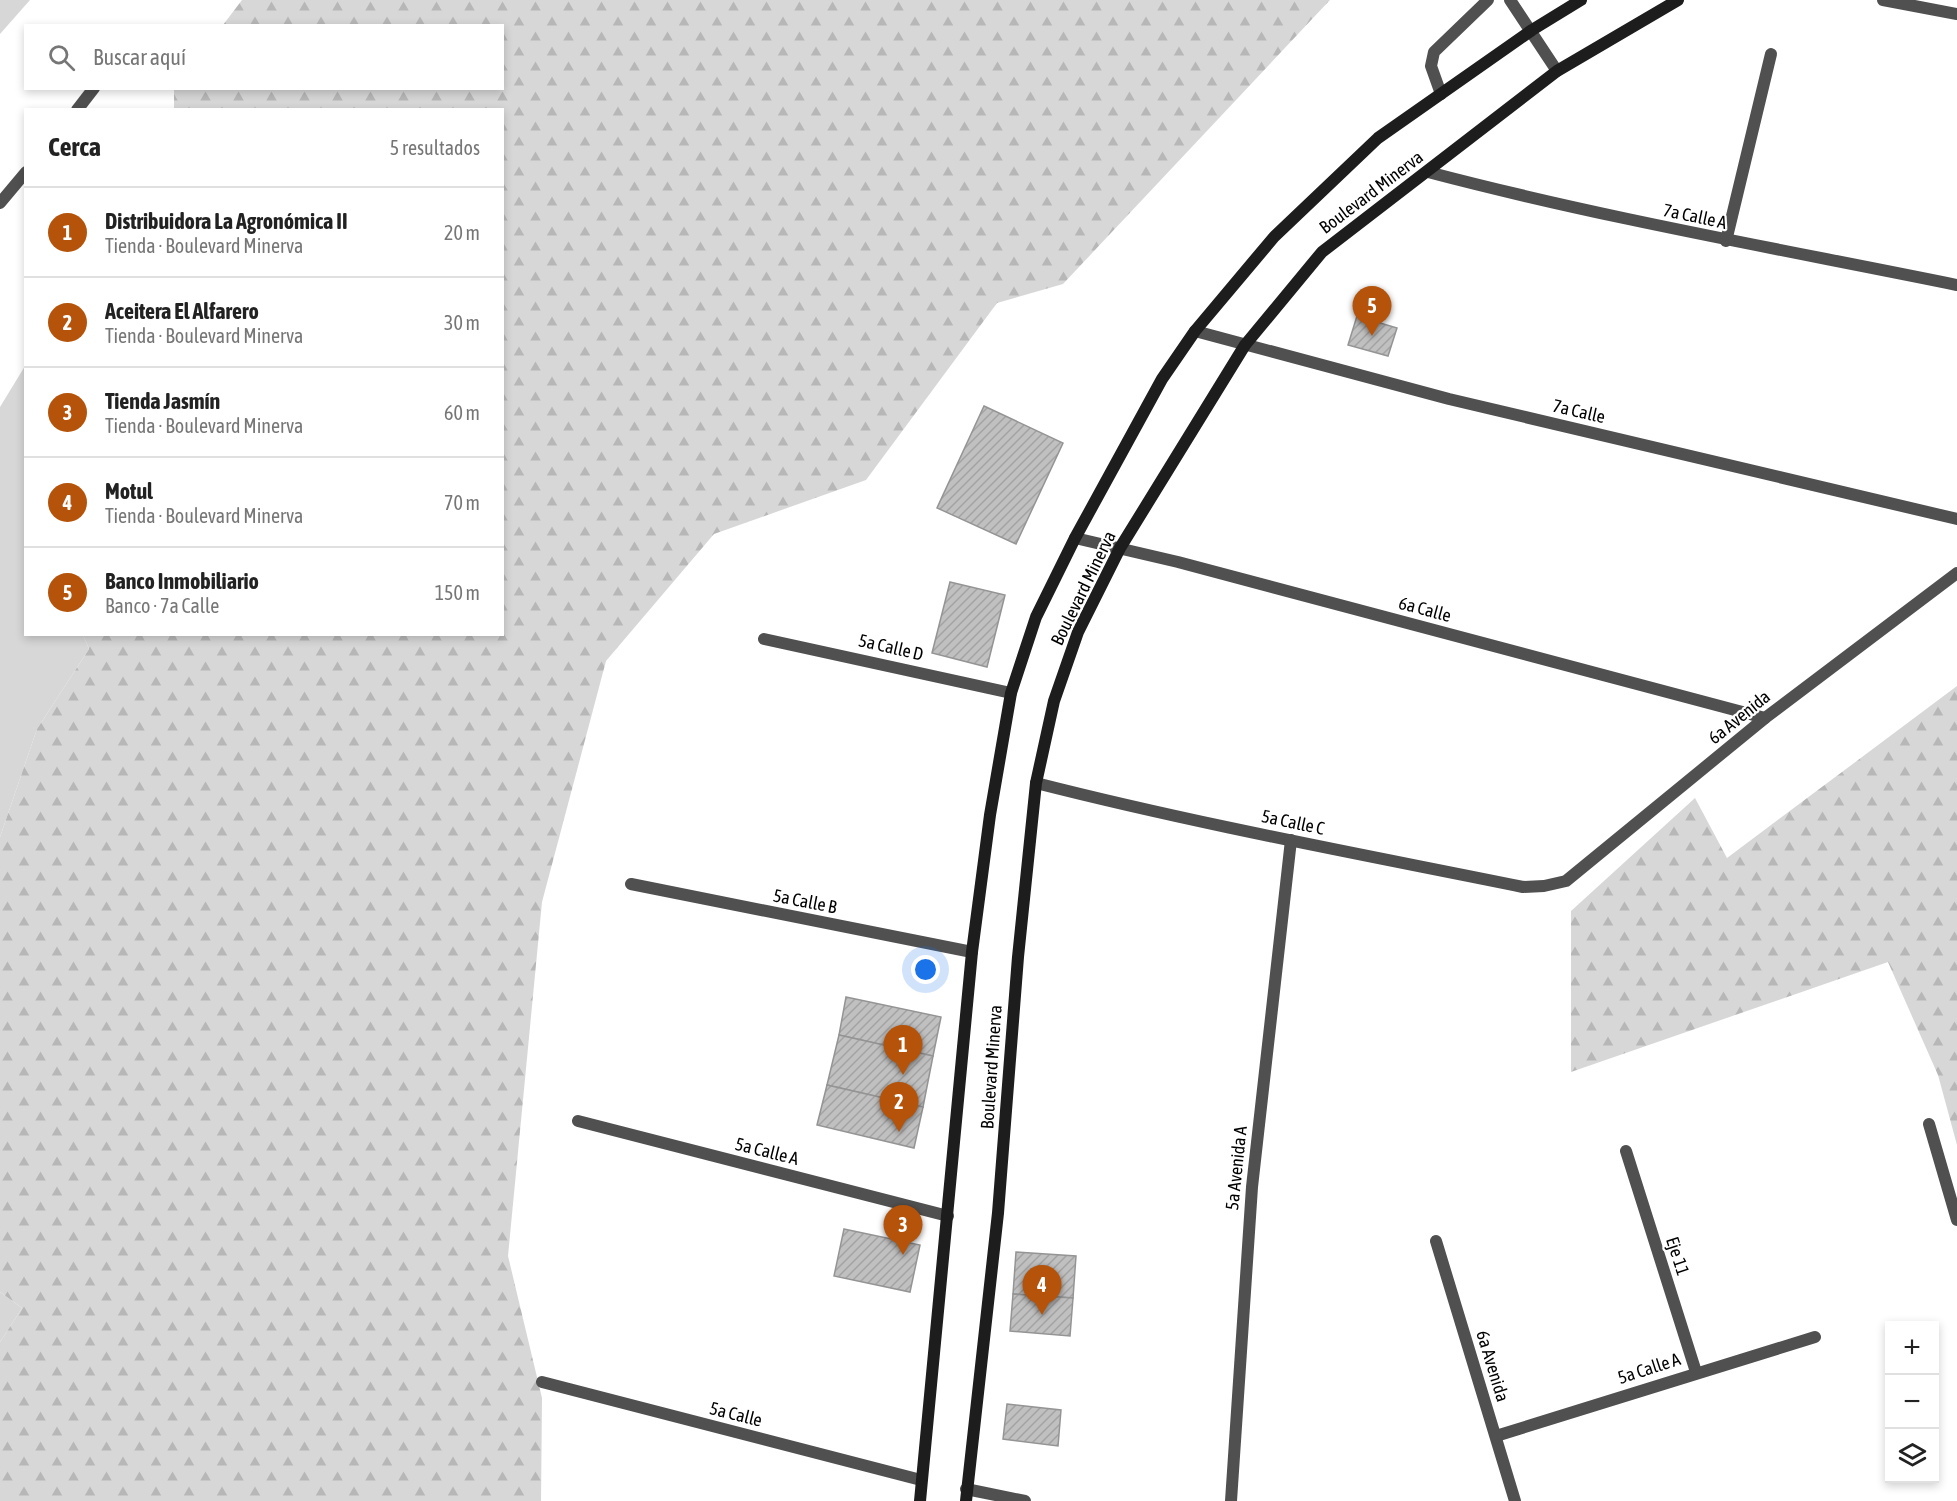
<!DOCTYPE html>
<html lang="es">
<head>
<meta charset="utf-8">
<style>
	body { margin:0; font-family:"Asap Condensed",sans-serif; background:#f2f2f2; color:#222 }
	.controls { position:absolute; right:18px; bottom:18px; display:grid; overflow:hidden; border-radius:0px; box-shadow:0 3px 9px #0003 }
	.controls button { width:54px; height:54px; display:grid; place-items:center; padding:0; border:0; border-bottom:2px solid #e0e0e0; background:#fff; color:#222; font:30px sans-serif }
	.you { position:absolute; left:926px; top:970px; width:21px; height:21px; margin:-15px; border:4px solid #fff; border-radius:50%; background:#1a73e8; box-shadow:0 0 0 9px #1a73e833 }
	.badge { display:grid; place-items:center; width:39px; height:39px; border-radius:50%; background:#b45309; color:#fff; font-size:20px; font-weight:700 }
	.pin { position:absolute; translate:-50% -50px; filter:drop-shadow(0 2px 3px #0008) }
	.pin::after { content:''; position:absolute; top:32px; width:21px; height:18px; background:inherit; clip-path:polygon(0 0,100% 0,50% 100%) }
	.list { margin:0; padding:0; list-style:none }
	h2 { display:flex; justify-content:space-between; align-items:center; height:78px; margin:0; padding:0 24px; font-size:26px }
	h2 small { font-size:20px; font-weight:400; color:#767676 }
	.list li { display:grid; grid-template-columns:39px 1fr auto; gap:18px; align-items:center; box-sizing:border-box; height:90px; padding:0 24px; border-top:2px solid #e0e0e0 }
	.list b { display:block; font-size:22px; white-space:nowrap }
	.list p { margin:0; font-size:20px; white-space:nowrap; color:#767676 }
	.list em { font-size:20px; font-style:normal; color:#767676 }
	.icon { flex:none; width:33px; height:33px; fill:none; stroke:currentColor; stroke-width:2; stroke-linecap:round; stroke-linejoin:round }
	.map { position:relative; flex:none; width:1957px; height:1501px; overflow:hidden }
	.search { position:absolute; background:#fff; box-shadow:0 3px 9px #0003; left:24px; top:24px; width:480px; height:66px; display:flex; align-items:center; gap:15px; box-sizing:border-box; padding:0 21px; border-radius:0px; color:#767676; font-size:22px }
	.panel { position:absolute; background:#fff; box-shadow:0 3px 9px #0003; left:24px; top:108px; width:480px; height:528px; border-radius:0px }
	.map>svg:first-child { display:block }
	.grass { fill:#d7d7d7 }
	.forest { fill:url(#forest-firs) }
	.building { fill:url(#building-hatch); stroke:#949494; stroke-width:1.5 }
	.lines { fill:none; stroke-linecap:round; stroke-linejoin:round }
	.lane { stroke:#505050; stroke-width:12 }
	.street { stroke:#505050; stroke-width:12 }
	.secondary { stroke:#1d1d1d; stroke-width:12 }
	.labels { text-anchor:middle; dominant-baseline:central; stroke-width:4.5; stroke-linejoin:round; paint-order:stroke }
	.street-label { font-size:18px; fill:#000; stroke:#fff }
</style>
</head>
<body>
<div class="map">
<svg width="1957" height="1501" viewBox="0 0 1957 1501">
	<defs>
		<pattern id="forest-firs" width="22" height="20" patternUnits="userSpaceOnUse" patternTransform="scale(1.5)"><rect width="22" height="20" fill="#d7d7d7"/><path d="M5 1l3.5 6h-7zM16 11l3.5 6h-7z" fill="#b7b7b7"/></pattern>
		<pattern id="building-hatch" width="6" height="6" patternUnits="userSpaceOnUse" patternTransform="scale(1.5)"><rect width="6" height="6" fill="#c0c0c0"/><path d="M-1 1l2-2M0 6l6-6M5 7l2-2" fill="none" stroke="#a3a3a3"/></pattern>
	</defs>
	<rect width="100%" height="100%" fill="#fff"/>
	<g class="grass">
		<path d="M 0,0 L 30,0 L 0,34 Z"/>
		<path d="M 25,366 L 26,634 L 83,635 L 89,649 L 37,729 L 0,837 L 0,407 Z"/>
		<path d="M 0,1292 L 22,1308 L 0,1342 Z"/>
	</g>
	<g class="forest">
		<path d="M 242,0 L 1330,0 L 1063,284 L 997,303 L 866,480 L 714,534 L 606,661 L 542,902 L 508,1256 L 542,1398 L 541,1501 L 0,1501 L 0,1342 L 22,1308 L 0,1292 L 0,837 L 37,729 L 89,649 L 83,635 L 502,634 L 502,110 L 174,109 L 174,89 L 502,88 L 502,26 L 223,25 Z"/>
		<path d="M 1957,686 L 1957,1145 L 1938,1075 L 1888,962 L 1571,1072 L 1571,911 L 1695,798 L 1727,858 Z"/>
	</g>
	<g class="building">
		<path d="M 1357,316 L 1397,328 L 1388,356 L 1348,345 Z"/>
		<path d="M 984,406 L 1063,443 L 1016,544 L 937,508 Z"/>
		<path d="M 950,582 L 1005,595 L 987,667 L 932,653 Z"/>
		<path d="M 846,997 L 941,1017 L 933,1056 L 839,1035 Z"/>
		<path d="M 839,1035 L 933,1056 L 923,1107 L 827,1085 Z"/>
		<path d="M 827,1085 L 923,1107 L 914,1148 L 817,1125 Z"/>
		<path d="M 844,1229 L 920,1245 L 910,1292 L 834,1276 Z"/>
		<path d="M 1016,1252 L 1076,1256 L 1073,1298 L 1013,1294 Z"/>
		<path d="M 1013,1294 L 1073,1298 L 1070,1336 L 1010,1331 Z"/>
		<path d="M 1007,1404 L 1061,1410 L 1058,1446 L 1003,1439 Z"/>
	</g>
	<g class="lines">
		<g class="lane">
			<path d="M 1510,0 L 1557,71"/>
			<path d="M 1441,94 L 1431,66 L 1434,52 L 1488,0"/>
		</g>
		<g class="street">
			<path d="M 1883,0 L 1957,14"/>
			<path d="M 77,110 L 94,88"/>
			<path d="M 1428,172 C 1603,218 1780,249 1957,285"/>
			<path d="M 0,203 L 26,172"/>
			<path d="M 1726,241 L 1771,54"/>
			<path d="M 1195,331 L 1449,399 L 1957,519"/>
			<path d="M 1075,538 L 1178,562 L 1765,718"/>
			<path d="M 764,639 L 1011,693"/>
			<path d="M 1036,783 C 1197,824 1360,854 1523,887 L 1544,886 L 1566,881 L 1765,718 L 1957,573"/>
			<path d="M 631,884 L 972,952"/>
			<path d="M 578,1121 L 948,1216"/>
			<path d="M 1929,1124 L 1957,1220"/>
			<path d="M 1626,1151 L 1696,1372"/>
			<path d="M 1436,1241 L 1515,1501"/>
			<path d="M 542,1382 L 921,1480"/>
			<path d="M 1496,1436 L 1815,1337"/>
			<path d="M 966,1489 L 1025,1501"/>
			<path d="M 1231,1501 L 1252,1187 L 1291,840"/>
		</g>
		<g class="secondary">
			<path d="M 920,1501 L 972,952 L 990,815 L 1011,693 L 1036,617 L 1075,538 L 1162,379 L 1195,331 L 1274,237 L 1378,138 L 1532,30 L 1581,0"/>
			<path d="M 966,1501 L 998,1213 L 1018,957 L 1036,783 L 1054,701 L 1078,632 L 1120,548 L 1245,345 L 1322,252 L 1557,71 L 1678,0"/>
		</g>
	</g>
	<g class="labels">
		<g class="street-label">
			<text transform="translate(1371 192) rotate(-37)">Boulevard Minerva</text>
			<text transform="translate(1695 216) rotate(12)">7a Calle A</text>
			<text transform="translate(1579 411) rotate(13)">7a Calle</text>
			<text transform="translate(1083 588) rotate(-64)">Boulevard Minerva</text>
			<text transform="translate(1425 609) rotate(15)">6a Calle</text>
			<text transform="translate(891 647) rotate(13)">5a Calle D</text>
			<text transform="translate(1739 717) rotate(-39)">6a Avenida</text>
			<text transform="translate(1293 822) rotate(12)">5a Calle C</text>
			<text transform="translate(805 901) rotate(11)">5a Calle B</text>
			<text transform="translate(991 1067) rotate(-86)">Boulevard Minerva</text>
			<text transform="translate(767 1151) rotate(14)">5a Calle A</text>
			<text transform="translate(1236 1168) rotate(-84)">5a Avenida A</text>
			<text transform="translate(1678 1256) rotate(72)">Eje 11</text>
			<text transform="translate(1493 1366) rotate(73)">6a Avenida</text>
			<text transform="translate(1649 1368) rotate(-18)">5a Calle A</text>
			<text transform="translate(736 1414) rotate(14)">5a Calle</text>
		</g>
	</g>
</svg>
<div class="controls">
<button>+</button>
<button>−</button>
<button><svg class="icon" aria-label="layers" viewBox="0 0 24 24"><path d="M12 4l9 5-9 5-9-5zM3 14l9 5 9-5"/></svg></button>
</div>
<div class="you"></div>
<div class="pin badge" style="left:903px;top:1075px">1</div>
<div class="pin badge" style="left:899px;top:1132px">2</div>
<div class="pin badge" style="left:903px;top:1255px">3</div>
<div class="pin badge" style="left:1042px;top:1315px">4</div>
<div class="pin badge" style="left:1372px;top:336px">5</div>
<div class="search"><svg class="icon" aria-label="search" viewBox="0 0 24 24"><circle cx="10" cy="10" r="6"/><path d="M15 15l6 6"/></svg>Buscar aquí</div>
<section class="panel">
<h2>Cerca<small>5 resultados</small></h2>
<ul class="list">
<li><span class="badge">1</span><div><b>Distribuidora La Agronómica II</b><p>Tienda · Boulevard Minerva</p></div><em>20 m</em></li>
<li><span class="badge">2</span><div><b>Aceitera El Alfarero</b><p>Tienda · Boulevard Minerva</p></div><em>30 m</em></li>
<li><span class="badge">3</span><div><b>Tienda Jasmín</b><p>Tienda · Boulevard Minerva</p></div><em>60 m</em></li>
<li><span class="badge">4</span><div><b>Motul</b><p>Tienda · Boulevard Minerva</p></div><em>70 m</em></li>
<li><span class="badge">5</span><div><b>Banco Inmobiliario</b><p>Banco · 7a Calle</p></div><em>150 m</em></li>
</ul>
</section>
</div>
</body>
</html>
